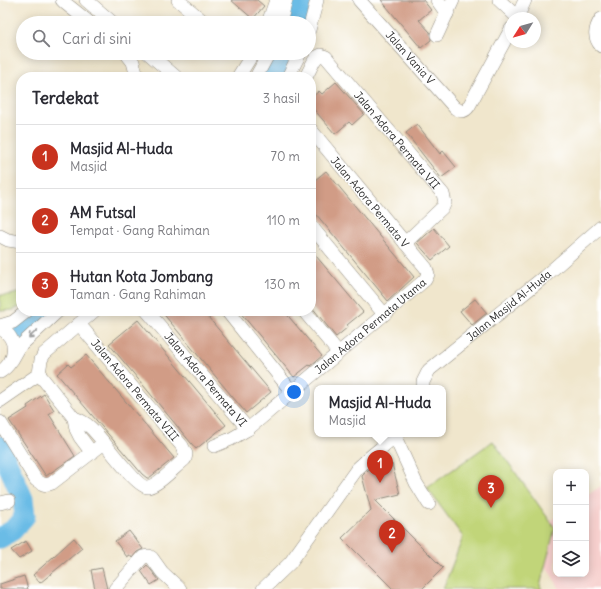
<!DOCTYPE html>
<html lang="id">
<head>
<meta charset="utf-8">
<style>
	body { margin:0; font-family:Delius,sans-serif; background:#f2f2f3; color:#2b2b33 }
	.controls { position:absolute; right:12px; bottom:12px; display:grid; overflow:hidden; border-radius:8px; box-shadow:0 2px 10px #0003 }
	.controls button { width:36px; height:36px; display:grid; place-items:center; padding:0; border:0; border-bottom:1px solid #e1e1e2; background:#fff; color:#2b2b33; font:20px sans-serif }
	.compass { position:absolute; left:505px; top:12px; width:36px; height:36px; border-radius:50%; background:#fff; box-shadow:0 2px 10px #0003; rotate:233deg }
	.you { position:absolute; left:294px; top:392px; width:14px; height:14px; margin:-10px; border:3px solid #fff; border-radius:50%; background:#1a73e8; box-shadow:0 0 0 6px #1a73e833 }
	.badge { display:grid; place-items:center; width:26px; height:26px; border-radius:50%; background:#c8321e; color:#fff; font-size:13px; font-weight:700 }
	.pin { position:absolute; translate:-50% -33px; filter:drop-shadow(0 1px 2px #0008) }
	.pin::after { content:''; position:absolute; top:21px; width:14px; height:12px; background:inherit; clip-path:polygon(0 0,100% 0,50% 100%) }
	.popup { position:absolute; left:314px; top:385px; width:132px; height:52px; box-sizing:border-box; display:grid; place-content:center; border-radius:8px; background:#fff; filter:drop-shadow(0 1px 3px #0005); font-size:13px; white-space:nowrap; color:#7c7c81 }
	.popup b { font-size:15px; color:#2b2b33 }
	.popup::after { content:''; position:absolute; left:50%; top:100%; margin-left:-8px; border:8px solid transparent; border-top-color:#fff }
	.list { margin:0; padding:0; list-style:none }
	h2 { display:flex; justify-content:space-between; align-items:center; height:52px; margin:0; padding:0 16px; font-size:17px }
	h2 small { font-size:13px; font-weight:400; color:#7c7c81 }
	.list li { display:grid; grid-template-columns:26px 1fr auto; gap:12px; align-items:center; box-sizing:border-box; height:64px; padding:0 16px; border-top:1px solid #e1e1e2 }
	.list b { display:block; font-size:15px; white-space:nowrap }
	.list p { margin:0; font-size:13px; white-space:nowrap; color:#7c7c81 }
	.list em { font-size:13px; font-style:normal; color:#7c7c81 }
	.icon { flex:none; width:22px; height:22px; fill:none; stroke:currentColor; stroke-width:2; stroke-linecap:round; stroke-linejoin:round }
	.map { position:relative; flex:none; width:601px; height:589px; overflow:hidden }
	.search { position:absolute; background:#fff; box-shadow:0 2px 10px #0003; left:16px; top:16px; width:300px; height:44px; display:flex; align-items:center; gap:10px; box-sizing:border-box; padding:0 14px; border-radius:22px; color:#7c7c81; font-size:15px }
	.panel { position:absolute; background:#fff; box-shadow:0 2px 10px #0003; left:16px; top:72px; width:300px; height:244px; border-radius:16px }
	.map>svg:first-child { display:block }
	.built { fill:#f7d0ce }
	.green { fill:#c1d579; stroke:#768052 }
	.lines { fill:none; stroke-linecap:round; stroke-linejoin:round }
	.river { stroke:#6bbce6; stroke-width:21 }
	.building { fill:#d19c86 }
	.minor-casing { stroke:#8e887c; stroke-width:14 }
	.minor { stroke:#fff; stroke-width:13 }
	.oneway { stroke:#a0a0a0 }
	.labels { text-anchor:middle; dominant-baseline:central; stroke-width:3; stroke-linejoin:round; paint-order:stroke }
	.street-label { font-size:11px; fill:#2b2b2b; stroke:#fff }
</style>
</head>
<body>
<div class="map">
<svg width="601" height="589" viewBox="0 0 601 589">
	<rect width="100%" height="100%" fill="#fff"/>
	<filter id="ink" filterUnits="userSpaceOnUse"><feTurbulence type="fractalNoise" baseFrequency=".025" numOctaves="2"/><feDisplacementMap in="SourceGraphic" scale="8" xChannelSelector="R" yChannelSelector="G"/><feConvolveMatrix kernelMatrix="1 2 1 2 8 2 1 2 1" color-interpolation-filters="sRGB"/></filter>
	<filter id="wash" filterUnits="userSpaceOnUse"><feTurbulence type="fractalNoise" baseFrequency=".012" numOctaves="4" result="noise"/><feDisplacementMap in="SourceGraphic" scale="16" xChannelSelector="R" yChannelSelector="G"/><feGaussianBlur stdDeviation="0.9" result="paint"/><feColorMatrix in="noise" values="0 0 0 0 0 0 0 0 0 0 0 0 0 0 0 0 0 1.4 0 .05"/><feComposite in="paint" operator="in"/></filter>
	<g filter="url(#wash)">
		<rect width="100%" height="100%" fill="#f0e6cc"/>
		<path class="built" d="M 601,486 L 601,589 L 560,589 L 528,536 L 556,517 L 556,574 L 586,574 L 586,496 Z"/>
		<g class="green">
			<path d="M 21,292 L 21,306 L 14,310 L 0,311 L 0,295 L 10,295 Z"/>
			<path d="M 493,441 L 555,528 L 540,586 L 542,589 L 443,589 L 463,537 L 427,488 Z"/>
		</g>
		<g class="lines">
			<g class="river">
				<path d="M 296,23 L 302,0"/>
				<path d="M 273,77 L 287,53"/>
				<path d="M 21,336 L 48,311"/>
				<path d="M 0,446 L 23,499 L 25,516 L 13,530 L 0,538"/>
			</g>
		</g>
		<g id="blocks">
			<g class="building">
				<path d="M 231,0 L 257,0 L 264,6 L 253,19 Z"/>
				<path d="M 381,0 L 423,0 L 431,10 L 419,20 L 430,32 L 431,40 L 421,48 Z"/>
				<path d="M 336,82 L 364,114 L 352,125 L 349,122 L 335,134 L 311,106 L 311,98 L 319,91 L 322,94 Z"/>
				<path d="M 417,124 L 440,154 L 443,151 L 456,167 L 441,178 L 406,133 Z"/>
				<path d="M 326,171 L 414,277 L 388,301 L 311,208 L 311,187 L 316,183 L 314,181 Z"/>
				<path d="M 434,228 L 449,246 L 432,260 L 417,243 Z"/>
				<path d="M 311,250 L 363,312 L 347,325 L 348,327 L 336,337 L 311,306 Z"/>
				<path d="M 475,299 L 487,313 L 472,325 L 460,311 Z"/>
				<path d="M 161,311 L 203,311 L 271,392 L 246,413 Z"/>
				<path d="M 239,311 L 284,311 L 322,356 L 310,366 L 309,365 L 294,377 Z"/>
				<path d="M 138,320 L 226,425 L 196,449 L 109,344 Z"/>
				<path d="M 86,355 L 174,458 L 149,478 L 147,478 L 142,474 L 57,374 L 68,364 L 71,367 Z"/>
				<path d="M 44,394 L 54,410 L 49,414 L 75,456 L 46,476 L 9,420 L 28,408 L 27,406 Z"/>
				<path d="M 392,464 L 400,494 L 375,500 L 443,568 L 422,589 L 393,589 L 342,538 L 371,510 L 362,476 L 368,470 Z"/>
				<path d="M 129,531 L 143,549 L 137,552 L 132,558 L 130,555 L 127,557 L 115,541 Z"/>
				<path d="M 74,538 L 82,548 L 40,583 L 33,575 Z"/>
				<path d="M 26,541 L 32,551 L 19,559 L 11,550 Z"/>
				<path d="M 147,565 L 159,580 L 151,585 L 141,571 Z"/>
				<path d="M 102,568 L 107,589 L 95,589 L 91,570 Z"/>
				<path d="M 24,576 L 28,589 L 0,589 L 0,584 Z"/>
			</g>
		</g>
	</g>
	<g filter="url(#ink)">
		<use href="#blocks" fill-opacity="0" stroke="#8e887c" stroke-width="1"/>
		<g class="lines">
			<defs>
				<g id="minor">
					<path d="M 62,0 L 65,3 L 90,23"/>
					<path d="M 86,0 L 113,23"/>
					<path d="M 178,0 L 205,23"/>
					<path id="s1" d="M 359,0 L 455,108 C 461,112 465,112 469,106 L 511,29"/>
					<path d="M 437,0 L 447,14"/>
					<path d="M 499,0 L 517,17"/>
					<path d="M 517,18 L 525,0"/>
					<path d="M 601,19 C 595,28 593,37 601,46"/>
					<path d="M 268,23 L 276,0"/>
					<path d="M 280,23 L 286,0"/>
					<path d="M 309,30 L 317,0"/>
					<path d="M 437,35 L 453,0"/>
					<path d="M 126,53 L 133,62 L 137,77"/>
					<path d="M 148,53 L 176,77"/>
					<path d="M 238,77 L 253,53"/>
					<path d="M 256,77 L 269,53"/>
					<path d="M 288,77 L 300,53"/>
					<path id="s2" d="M 306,77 L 314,61 L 317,57 L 321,55 L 326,57 L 443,194 L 445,202 L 443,207 L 405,243"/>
					<path d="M 311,226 L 384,314"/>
					<path d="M 0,236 L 8,240 L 21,242"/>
					<path id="s3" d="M 147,311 L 248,429"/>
					<path d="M 227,311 L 292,392"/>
					<path d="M 304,311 L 338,352"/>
					<path d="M 0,326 L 13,322 L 27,311"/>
					<path d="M 0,328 C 19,339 17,361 0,372"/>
					<path d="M 12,360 L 20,346 L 58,311"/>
					<path d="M 39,374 L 74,418 L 76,429 L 80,437 L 92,453"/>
					<path d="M 39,374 L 41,360 L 44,354 L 94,311"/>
					<path id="s4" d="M 423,388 L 423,382 L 429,370 L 544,277 L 601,227"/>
					<path d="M 0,401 L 39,374"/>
					<path d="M 74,418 C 80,420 85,423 90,427 C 101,436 137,489 148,487 C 159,485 176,466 185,459 L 186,454 L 182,446 L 79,324"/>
					<path d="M 0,422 L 36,480 C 42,484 45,486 52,483 L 104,443"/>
					<path d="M 395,437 L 416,483 L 429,504"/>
					<path id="s5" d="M 214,446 L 231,439 L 248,429 L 425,280 L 428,274 L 426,268 L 311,130"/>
					<path d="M 0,503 L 9,501"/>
					<path d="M 115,589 L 143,557 L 149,556 L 152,558 L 162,572 L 180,589"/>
					<path d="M 263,589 L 290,563 L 357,469 L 370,457 L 398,434"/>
				</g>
			</defs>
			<use href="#minor" class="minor-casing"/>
			<use href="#minor" class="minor"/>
		</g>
		<defs><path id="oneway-shaft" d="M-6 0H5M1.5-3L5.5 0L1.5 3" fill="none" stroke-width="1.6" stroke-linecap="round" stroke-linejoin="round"/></defs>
		<use class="oneway" href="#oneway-shaft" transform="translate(33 334) rotate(137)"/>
	</g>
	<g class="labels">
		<g class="street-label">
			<text stroke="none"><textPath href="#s1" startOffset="77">Jalan Vania V</textPath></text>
			<text stroke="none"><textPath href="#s2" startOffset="142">Jalan Adora Permata VII</textPath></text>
			<text transform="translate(370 202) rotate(50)">Jalan Adora Permata V</text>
			<text stroke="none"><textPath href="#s4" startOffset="122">Jalan Masjid Al-Huda</textPath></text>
			<text stroke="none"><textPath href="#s5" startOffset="198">Jalan Adora Permata Utama</textPath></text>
			<text stroke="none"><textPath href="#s3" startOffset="90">Jalan Adora Permata VI</textPath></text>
			<text transform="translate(135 390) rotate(50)">Jalan Adora Permata VIII</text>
		</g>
	</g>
</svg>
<div class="controls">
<button>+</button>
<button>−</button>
<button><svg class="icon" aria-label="layers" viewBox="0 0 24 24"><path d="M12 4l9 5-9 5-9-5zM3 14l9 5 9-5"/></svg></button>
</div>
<svg class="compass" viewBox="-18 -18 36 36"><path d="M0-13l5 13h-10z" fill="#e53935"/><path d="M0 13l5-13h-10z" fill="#7c7c81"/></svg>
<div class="you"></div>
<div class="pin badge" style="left:380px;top:483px">1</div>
<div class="popup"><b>Masjid Al-Huda</b>Masjid</div>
<div class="pin badge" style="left:392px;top:553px">2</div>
<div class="pin badge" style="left:491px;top:508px">3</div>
<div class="search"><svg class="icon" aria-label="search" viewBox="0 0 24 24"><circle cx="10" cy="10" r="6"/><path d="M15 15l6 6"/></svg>Cari di sini</div>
<section class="panel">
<h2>Terdekat<small>3 hasil</small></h2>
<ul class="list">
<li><span class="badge">1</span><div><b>Masjid Al-Huda</b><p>Masjid</p></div><em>70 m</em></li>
<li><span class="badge">2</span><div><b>AM Futsal</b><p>Tempat · Gang Rahiman</p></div><em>110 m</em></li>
<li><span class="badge">3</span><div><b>Hutan Kota Jombang</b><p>Taman · Gang Rahiman</p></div><em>130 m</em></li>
</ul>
</section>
</div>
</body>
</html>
